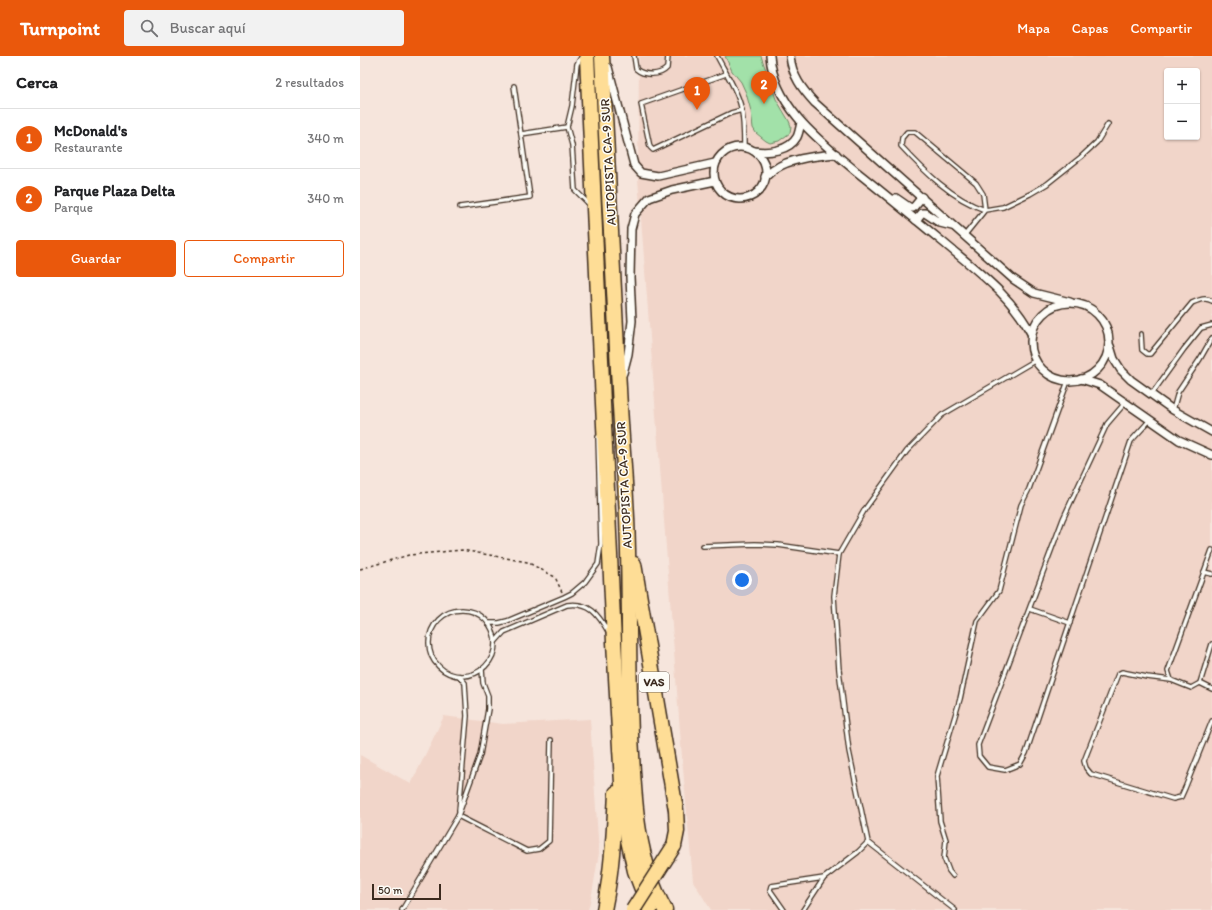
<!DOCTYPE html>
<html lang="es">
<head>
<meta charset="utf-8">
<style>
	body { margin:0; font-family:Itim,sans-serif; background:#f2f2f2; color:#202124 }
	.controls { position:absolute; right:12px; top:12px; display:grid; overflow:hidden; border-radius:4px; box-shadow:0 1px 3px #0004 }
	.controls button { width:36px; height:36px; display:grid; place-items:center; padding:0; border:0; border-bottom:1px solid #e0e0e0; background:#fff; color:#202124; font:20px sans-serif }
	.scale { position:absolute; left:12px; bottom:10px; width:69px; box-sizing:border-box; padding-left:4px; border:2px solid #3b2a1e; border-top:0; font-size:11px; line-height:14px; white-space:nowrap; color:#3b2a1e; -webkit-text-stroke:3px #fdfcf7; paint-order:stroke }
	.you { position:absolute; left:382px; top:524px; width:14px; height:14px; margin:-10px; border:3px solid #fff; border-radius:50%; background:#1a73e8; box-shadow:0 0 0 6px #1a73e833 }
	.badge { display:grid; place-items:center; width:26px; height:26px; border-radius:50%; background:#ea580c; color:#fff; font-size:13px; font-weight:700 }
	.pin { position:absolute; translate:-50% -33px; filter:drop-shadow(0 1px 2px #0008) }
	.pin::after { content:''; position:absolute; top:21px; width:14px; height:12px; background:inherit; clip-path:polygon(0 0,100% 0,50% 100%) }
	.list { margin:0; padding:0; list-style:none }
	h2 { display:flex; justify-content:space-between; align-items:center; height:52px; margin:0; padding:0 16px; font-size:17px }
	h2 small { font-size:13px; font-weight:400; color:#757577 }
	.list li { display:grid; grid-template-columns:26px 1fr auto; gap:12px; align-items:center; box-sizing:border-box; height:60px; padding:0 16px; border-top:1px solid #e0e0e0 }
	.list b { display:block; font-size:15px; white-space:nowrap }
	.list p { margin:0; font-size:13px; white-space:nowrap; color:#757577 }
	.list em { font-size:13px; font-style:normal; color:#757577 }
	.actions { display:flex; gap:8px; padding:12px 16px }
	.actions a { flex:1; padding:9px 0; border:1px solid #ea580c; border-radius:4px; text-align:center; font-size:14px; color:#ea580c }
	.actions .main { background:#ea580c; color:#fff }
	.icon { flex:none; width:22px; height:22px; fill:none; stroke:currentColor; stroke-width:2; stroke-linecap:round; stroke-linejoin:round }
	.map { position:relative; flex:none; width:852px; height:854px; overflow:hidden }
	header { display:flex; align-items:center; gap:24px; box-sizing:border-box; height:56px; padding:0 20px; background:#ea580c; color:#fff }
	header strong { font-size:19px }
	nav { display:flex; gap:22px; margin-inline-start:auto; font-size:14px }
	.search { width:280px; height:36px; background:#f2f2f2; display:flex; align-items:center; gap:10px; box-sizing:border-box; padding:0 14px; border-radius:4px; color:#757577; font-size:15px }
	main { display:flex }
	aside { flex:1; background:#fff }
	.map>svg:first-child { display:block }
	.built { fill:#f1d5c9; fill-rule:evenodd }
	.green { fill:#a2e1a9; stroke:#6e8664 }
	.lines { fill:none; stroke-linecap:round; stroke-linejoin:round }
	.lane-casing { stroke:#3b2a1e; stroke-width:6 }
	.street-casing { stroke:#3b2a1e; stroke-width:10 }
	.highway-casing { stroke:#3b2a1e; stroke-width:17 }
	.path { stroke:#3b2a1e; stroke-width:1.5; stroke-dasharray:3 3; stroke-linecap:butt }
	.lane { stroke:#fdfcf7; stroke-width:3.5 }
	.street { stroke:#fdfcf7; stroke-width:7 }
	.highway { stroke:#fedd96; stroke-width:14 }
	.highway-bridge-casing { stroke:#3b2a1e; stroke-width:17; stroke-linecap:butt }
	.highway-bridge { stroke:#fedd96; stroke-width:14 }
	.labels { text-anchor:middle; dominant-baseline:central; stroke-width:3; stroke-linejoin:round; paint-order:stroke }
	.shield { fill:#fdfcf7; stroke:#75695f; stroke-width:1 }
	.shield-label { font-size:12px; font-weight:bold; fill:#3b2a1e }
	.street-label { font-size:13px; fill:#3b2a1e; stroke:#fdfcf7 }
</style>
</head>
<body>
<header>
<strong>Turnpoint</strong>
<div class="search"><svg class="icon" aria-label="search" viewBox="0 0 24 24"><circle cx="10" cy="10" r="6"/><path d="M15 15l6 6"/></svg>Buscar aquí</div>
<nav><a>Mapa</a><a>Capas</a><a>Compartir</a></nav>
</header>
<main>
<aside>
<h2>Cerca<small>2 resultados</small></h2>
<ul class="list">
<li><span class="badge">1</span><div><b>McDonald's</b><p>Restaurante</p></div><em>340 m</em></li>
<li><span class="badge">2</span><div><b>Parque Plaza Delta</b><p>Parque</p></div><em>340 m</em></li>
</ul>
<div class="actions"><a class="main">Guardar</a><a>Compartir</a></div>
</aside>
<div class="map">
<svg width="852" height="854" viewBox="0 0 852 854">
	<rect width="100%" height="100%" fill="#f6e5dc"/>
	<filter id="ink" filterUnits="userSpaceOnUse"><feTurbulence type="fractalNoise" baseFrequency=".025" numOctaves="2"/><feDisplacementMap in="SourceGraphic" scale="8" xChannelSelector="R" yChannelSelector="G"/><feConvolveMatrix kernelMatrix="1 2 1 2 8 2 1 2 1" color-interpolation-filters="sRGB"/></filter>
	<g filter="url(#ink)">
		<g class="built">
			<path d="M 279,0 L 852,0 L 852,854 L 351,854 L 333,825 L 322,701 L 278,123 ZM 807,15 L 837,15 L 837,81 L 807,81 Z"/>
			<path d="M 84,660 L 143,668 L 230,663 L 239,797 L 232,838 L 228,854 L 0,854 L 0,699 L 51,728 Z"/>
		</g>
		<path class="green" d="M 365,0 L 401,0 L 416,43 L 429,65 L 431,70 L 430,77 L 419,85 L 410,87 L 406,85 L 396,77 L 393,72 L 391,55 L 386,37 L 381,26 L 372,15 Z"/>
		<g class="lines">
			<defs>
				<g id="lane">
					<path d="M 222,0 L 217,8 L 212,50 L 207,71 L 212,89 L 215,134 L 229,148"/>
					<path d="M 274,0 L 276,13 C 284,20 300,20 307,12 L 308,0"/>
					<path d="M 357,0 C 365,16 377,33 381,51 C 384,64 384,78 384,91"/>
					<path d="M 366,18 L 281,48 L 290,91 L 293,94 L 371,57 L 382,54"/>
					<path d="M 161,78 L 207,71"/>
					<path d="M 100,151 L 170,141 L 154,30"/>
					<path d="M 604,180 L 625,154 C 592,143 564,115 541,90 L 542,82 L 547,76 L 555,76 L 616,127 L 623,138 L 625,154 L 643,151 L 670,138 L 687,128 L 721,101 L 737,86 L 748,68"/>
					<path d="M 781,278 L 782,294 L 787,298 L 790,298 L 832,247 C 839,244 845,241 852,245"/>
					<path d="M 791,339 L 824,293 L 841,272 L 852,269"/>
					<path d="M 765,347 L 747,368 L 703,463 L 618,689 L 619,700 L 628,711 L 645,714 L 660,708 L 666,697 L 771,385 L 790,364"/>
					<path d="M 813,354 L 818,336 L 840,303 L 852,282"/>
					<path d="M 343,490 L 395,488 L 418,489 L 479,498"/>
					<path d="M 852,494 L 808,615 L 811,624 L 831,632 L 840,627 L 852,588"/>
					<path d="M 844,516 L 852,518"/>
					<path d="M 670,553 L 710,567"/>
					<circle cx="102" cy="587" r="33"/>
					<path d="M 128,567 L 139,567 L 147,565 L 204,541 L 212,537 L 225,526 L 238,508 L 241,488 L 238,381"/>
					<path d="M 135,586 L 144,576 L 207,549 C 230,546 238,558 249,577"/>
					<path d="M 811,624 L 787,621 L 762,616 L 758,618 L 724,705 L 726,712 L 731,718 L 813,743 L 821,741 L 825,732 L 852,665"/>
					<path d="M 840,627 L 852,633"/>
					<path d="M 99,755 L 107,660 L 105,627 L 99,620"/>
					<path d="M 98,760 L 167,795 L 179,793 L 189,785 L 191,684"/>
					<path d="M 508,786 L 595,854"/>
					<path d="M 593,820 L 589,815 L 584,802 L 586,784 L 580,765 L 577,720 L 600,643 L 617,565 L 639,535 L 661,449 L 669,433 L 708,325"/>
					<path d="M 42,854 L 98,760 L 120,699 L 128,653 L 128,640 L 123,627 L 122,613"/>
					<path d="M 424,854 L 410,834 L 411,830 L 464,822"/>
					<path d="M 443,854 L 464,822 L 498,796 L 508,786 L 489,695 L 479,614 L 474,540 L 479,498 L 505,453 L 547,395 L 582,359 L 676,304"/>
				</g>
				<g id="street">
					<path d="M 410,0 C 414,51 461,86 497,116 C 526,139 555,163 584,187 C 617,215 652,240 672,279"/>
					<path d="M 430,0 C 432,20 442,33 455,47 L 653,223 L 674,237 L 710,246"/>
					<path d="M 248,11 L 274,109 L 281,117 L 298,120 L 355,107"/>
					<circle cx="380" cy="117" r="26"/>
					<path d="M 394,95 C 409,97 429,95 437,81 C 439,77 440,71 441,66"/>
					<path d="M 405,121 C 408,119 411,115 415,113 C 430,102 458,100 476,98"/>
					<path d="M 536,142 L 549,151 L 553,152 L 562,141"/>
					<path d="M 556,164 L 562,157 L 565,157 L 580,167 L 592,170"/>
					<circle cx="710" cy="286" r="39"/>
					<path d="M 750,290 L 754,303 L 761,314 L 771,324 L 813,354 L 852,376"/>
					<path d="M 263,317 L 268,298 L 272,265 L 270,221 L 271,173 L 275,158 L 289,142 L 312,134 L 355,125"/>
					<path d="M 721,323 L 740,329 L 819,384 L 852,399"/>
				</g>
				<g id="highway">
					<path d="M 227,0 L 254,586 L 263,745 L 268,784 L 275,815 L 290,854"/>
					<path d="M 242,0 C 248,111 253,222 259,332 C 261,375 265,418 267,462 C 270,534 268,606 271,678 C 274,738 275,800 305,854"/>
					<path d="M 274,508 L 316,754 L 317,775 L 314,790"/>
					<path d="M 244,854 C 252,815 254,776 256,737"/>
				</g>
			</defs>
			<use href="#lane" class="lane-casing"/>
			<use href="#street" class="street-casing"/>
			<use href="#highway" class="highway-casing"/>
			<path class="path" d="M 0,513 L 49,499 L 102,494 L 167,506 L 195,521 L 202,536"/>
			<use href="#lane" class="lane"/>
			<use href="#street" class="street"/>
			<use href="#highway" class="highway"/>
			<defs>
				<path id="highway-bridge" d="M 273,854 L 314,790"/>
			</defs>
			<use href="#highway-bridge" class="highway-bridge-casing"/>
			<use href="#highway-bridge" class="highway-bridge"/>
		</g>
	</g>
	<g class="labels">
		<rect class="shield" x="279" y="616" width="30" height="20" rx="3"/>
		<g class="shield-label">
			<text x="294" y="626">VAS</text>
		</g>
		<g class="street-label">
			<text transform="translate(248 106) rotate(-93)">AUTOPISTA CA-9 SUR</text>
			<text transform="translate(264 429) rotate(-93)">AUTOPISTA CA-9 SUR</text>
		</g>
	</g>
</svg>
<div class="controls">
<button>+</button>
<button>−</button>
</div>
<div class="scale">50 m</div>
<div class="you"></div>
<div class="pin badge" style="left:337px;top:54px">1</div>
<div class="pin badge" style="left:404px;top:48px">2</div>
</div>
</main>
</body>
</html>
